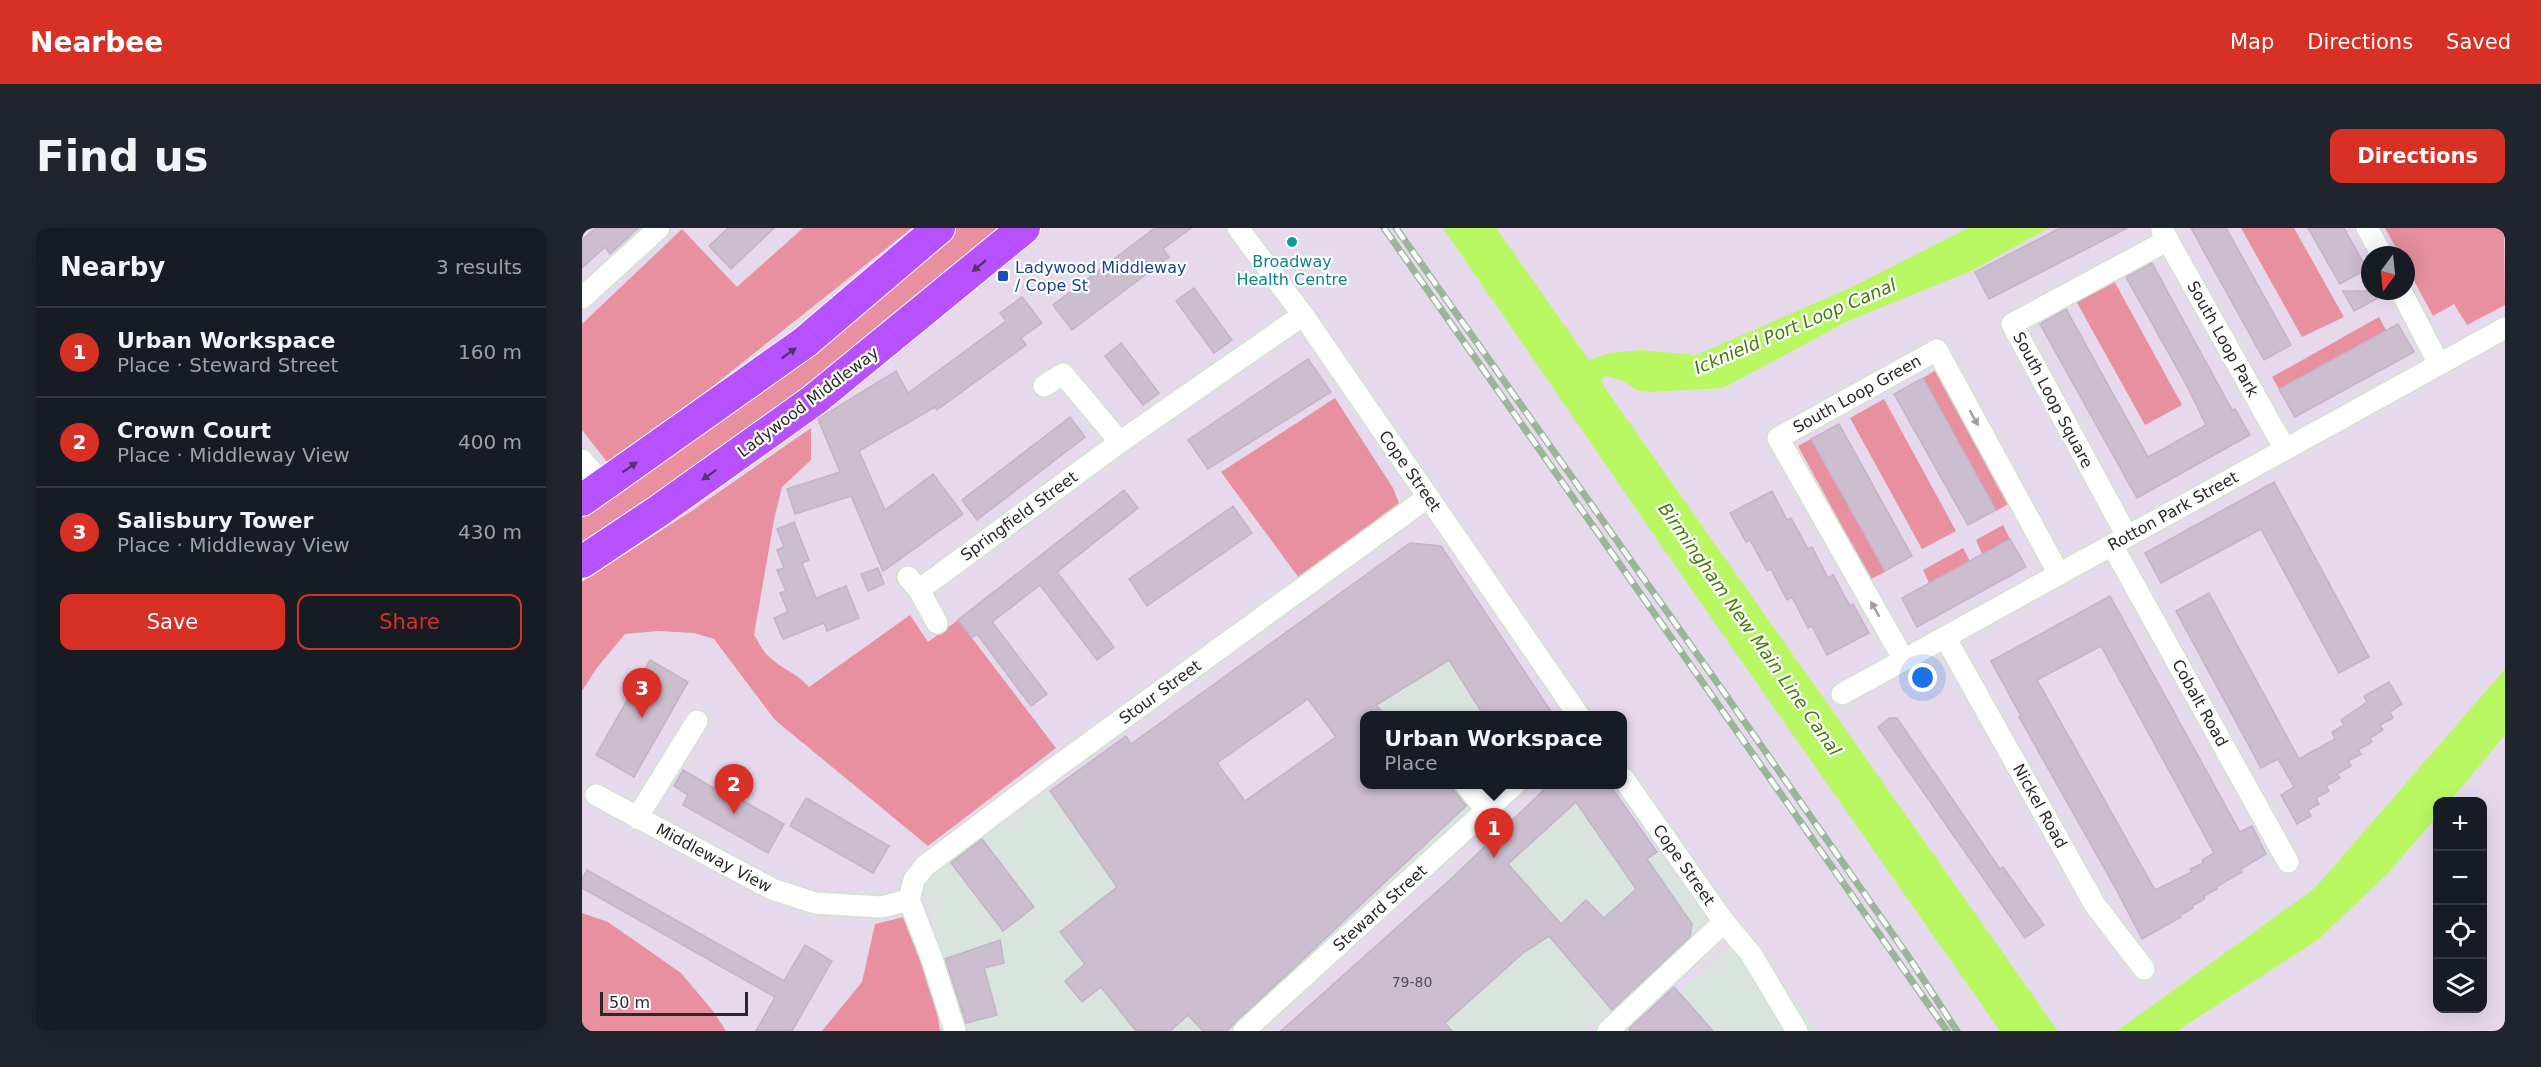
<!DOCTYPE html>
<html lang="en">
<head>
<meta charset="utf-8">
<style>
	body { margin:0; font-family:"DejaVu Sans",sans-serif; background:#20242c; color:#f1f3f6 }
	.controls { position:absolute; right:18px; bottom:18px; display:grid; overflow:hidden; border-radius:12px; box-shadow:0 6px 24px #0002 }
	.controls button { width:54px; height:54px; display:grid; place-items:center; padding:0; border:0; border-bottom:2px solid #363941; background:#171b24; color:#f1f3f6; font:30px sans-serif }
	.compass { position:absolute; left:1779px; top:18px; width:54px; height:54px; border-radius:50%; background:#171b24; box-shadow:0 6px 24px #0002; rotate:195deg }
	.scale { position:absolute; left:18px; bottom:15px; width:148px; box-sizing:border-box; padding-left:6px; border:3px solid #292929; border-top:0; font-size:16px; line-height:21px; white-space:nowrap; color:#292929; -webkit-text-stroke:4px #fff; paint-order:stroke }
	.you { position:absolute; left:1341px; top:450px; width:21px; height:21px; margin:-15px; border:4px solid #fff; border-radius:50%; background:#1a73e8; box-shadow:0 0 0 9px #1a73e833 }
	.badge { display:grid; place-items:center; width:39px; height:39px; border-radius:50%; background:#d93025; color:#fff; font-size:20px; font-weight:700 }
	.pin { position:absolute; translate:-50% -50px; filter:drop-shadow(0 2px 3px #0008) }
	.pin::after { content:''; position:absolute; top:32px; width:21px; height:18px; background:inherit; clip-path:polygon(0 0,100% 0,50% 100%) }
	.popup { position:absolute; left:778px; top:483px; width:267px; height:78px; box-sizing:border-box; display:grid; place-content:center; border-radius:12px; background:#171b24; filter:drop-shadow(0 2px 4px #0005); font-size:20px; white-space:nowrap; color:#9ea1a6 }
	.popup b { font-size:22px; color:#f1f3f6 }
	.popup::after { content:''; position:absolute; left:50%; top:100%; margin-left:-12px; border:12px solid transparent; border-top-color:#171b24 }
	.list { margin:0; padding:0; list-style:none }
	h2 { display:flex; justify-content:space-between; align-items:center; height:78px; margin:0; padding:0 24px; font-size:26px }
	h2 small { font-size:20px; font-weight:400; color:#9ea1a6 }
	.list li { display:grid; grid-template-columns:39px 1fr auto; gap:18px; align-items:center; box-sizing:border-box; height:90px; padding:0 24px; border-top:2px solid #363941 }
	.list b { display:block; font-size:22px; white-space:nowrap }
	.list p { margin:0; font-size:20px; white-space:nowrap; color:#9ea1a6 }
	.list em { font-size:20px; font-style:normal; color:#9ea1a6 }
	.actions { display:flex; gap:12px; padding:18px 24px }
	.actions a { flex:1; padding:14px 0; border:2px solid #d93025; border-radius:12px; text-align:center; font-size:21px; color:#d93025 }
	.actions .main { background:#d93025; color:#fff }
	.icon { flex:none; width:33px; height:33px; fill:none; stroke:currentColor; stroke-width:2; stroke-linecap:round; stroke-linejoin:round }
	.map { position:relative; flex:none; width:1923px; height:803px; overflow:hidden; border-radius:12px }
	header { display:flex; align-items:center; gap:36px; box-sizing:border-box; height:84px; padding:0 30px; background:#d93025; color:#fff }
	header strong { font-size:28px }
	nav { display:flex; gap:33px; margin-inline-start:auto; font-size:21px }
	.intro { display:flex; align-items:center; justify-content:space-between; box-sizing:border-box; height:144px; padding:0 36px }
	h1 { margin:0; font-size:42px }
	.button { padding:15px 27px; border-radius:12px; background:#d93025; color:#fff; font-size:21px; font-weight:700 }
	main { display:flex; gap:36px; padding:0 36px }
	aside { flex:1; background:#171b24; border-radius:12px; box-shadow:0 6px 24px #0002 }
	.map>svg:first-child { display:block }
	.industrial { fill:#dae4de }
	.green { fill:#e890a0 }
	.water { fill:#b9f862 }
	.building { fill:#cbbece; stroke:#c3b2c8; stroke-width:1.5; fill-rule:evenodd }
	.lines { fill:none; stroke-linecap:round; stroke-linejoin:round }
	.minor-casing { stroke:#cfe3ce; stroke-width:24 }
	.highway-casing { stroke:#fff; stroke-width:34 }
	.minor { stroke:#fff; stroke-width:21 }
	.highway { stroke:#b751ff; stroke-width:32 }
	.rail-casing { stroke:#9bb59b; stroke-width:7 }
	.rail { stroke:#fff; stroke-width:4.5; stroke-dasharray:14; stroke-linecap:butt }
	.oneway { fill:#543569 }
	.oneway2 { fill:#9f9f9f }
	.culture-dot { fill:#0f9aa8; stroke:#fff; stroke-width:2 }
	.transit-dot { fill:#1a4fb4; stroke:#fff; stroke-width:2 }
	.labels { text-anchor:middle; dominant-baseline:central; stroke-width:4.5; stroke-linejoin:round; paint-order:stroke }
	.number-label { font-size:14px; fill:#524e52 }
	.culture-label { font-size:16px; fill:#0d838f; stroke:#fff }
	.transit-label { font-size:16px; fill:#164399; stroke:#fff; text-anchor:start }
	.street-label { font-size:16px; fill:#292929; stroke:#fff }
	.water-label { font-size:18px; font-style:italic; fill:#427e06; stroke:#fff }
</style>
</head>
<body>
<header>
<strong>Nearbee</strong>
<nav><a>Map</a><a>Directions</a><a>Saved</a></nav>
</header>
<div class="intro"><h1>Find us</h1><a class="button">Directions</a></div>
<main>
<aside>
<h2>Nearby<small>3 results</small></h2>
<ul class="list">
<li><span class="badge">1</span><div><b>Urban Workspace</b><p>Place · Steward Street</p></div><em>160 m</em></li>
<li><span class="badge">2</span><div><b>Crown Court</b><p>Place · Middleway View</p></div><em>400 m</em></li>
<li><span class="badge">3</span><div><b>Salisbury Tower</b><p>Place · Middleway View</p></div><em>430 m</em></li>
</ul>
<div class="actions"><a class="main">Save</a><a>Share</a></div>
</aside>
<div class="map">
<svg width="1923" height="803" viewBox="0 0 1923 803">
	<rect width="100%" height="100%" fill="#e7d9ec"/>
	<g class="industrial">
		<path d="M 867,432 L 902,487 L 784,488 L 803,472 Z"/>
		<path d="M 783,488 L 783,556 L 914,557 L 647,803 L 383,803 L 340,655 L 544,508 L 617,605 Z"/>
		<path d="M 967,557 L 1027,557 L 1127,694 L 1003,803 L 700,803 Z"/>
		<path d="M 1167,707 L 1235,803 L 1052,803 L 1149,719 Z"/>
	</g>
	<g class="green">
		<path d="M 221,0 L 330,0 L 29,239 L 0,202 L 0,96 L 100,1 L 155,59 Z"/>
		<path d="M 374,0 L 422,0 L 224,165 L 0,319 L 0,281 L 263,93 Z"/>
		<path d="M 1659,0 L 1712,0 L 1762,89 L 1720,109 Z"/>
		<path d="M 1803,0 L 1922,0 L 1923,77 L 1885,97 L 1872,76 L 1851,88 L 1824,38 L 1824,27 L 1818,27 Z"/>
		<path d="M 1531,51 L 1600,177 L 1563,197 L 1494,73 Z"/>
		<path d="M 1797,89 L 1804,102 L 1697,161 L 1690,149 Z"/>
		<path d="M 1354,142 L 1428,275 L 1414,283 L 1341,150 Z"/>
		<path d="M 753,170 L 811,260 L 817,275 L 717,350 L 639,244 Z"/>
		<path d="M 1302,171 L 1374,303 L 1340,321 L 1268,190 Z"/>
		<path d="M 229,200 L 229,232 L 200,259 L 192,292 L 172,407 C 176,413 180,422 185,427 C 198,440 216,446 227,459 L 328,387 L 346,414 L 376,392 L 474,520 L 346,618 L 193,492 L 132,411 L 112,405 L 76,403 L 43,406 L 14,441 L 0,463 L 0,354 L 111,282 Z"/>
		<path d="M 1229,211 L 1303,344 L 1289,351 L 1216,218 Z"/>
		<path d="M 1421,297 L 1428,311 L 1400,326 L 1394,312 Z"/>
		<path d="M 1381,320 L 1388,333 L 1347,355 L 1341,342 Z"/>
		<path d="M 0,685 L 26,694 L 99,745 L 131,783 L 144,803 L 0,803 Z"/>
		<path d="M 326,688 L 350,749 L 358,803 L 240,803 L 280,754 L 293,696 Z"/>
	</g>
	<g class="water">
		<path d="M 861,0 L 914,0 L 1007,132 L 1028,125 L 1059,122 L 1114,127 L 1270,59 L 1386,0 L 1467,0 L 1391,42 L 1266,93 L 1141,160 L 1068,164 L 1055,162 L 1041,153 L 1024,148 L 1019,151 L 1023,160 L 1476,803 L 1418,803 L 1116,371 Z"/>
		<path d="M 1923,441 L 1923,507 L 1868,573 L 1856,574 L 1855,588 L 1807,644 L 1737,711 L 1595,803 L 1535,803 L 1733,660 Z"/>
	</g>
	<g class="building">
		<path d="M 14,0 L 56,0 L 28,26 L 23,19 L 0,40 L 0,12 Z"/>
		<path d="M 146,0 L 192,0 L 149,41 L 127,18 Z"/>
		<path d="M 573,0 L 609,0 L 581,21 L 587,29 L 490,102 L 471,77 Z"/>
		<path d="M 1478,0 L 1545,0 L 1407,71 L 1393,44 Z"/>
		<path d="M 1609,0 L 1644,0 L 1709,117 L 1682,132 Z"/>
		<path d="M 1726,0 L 1762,0 L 1785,41 L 1758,56 Z"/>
		<path d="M 1570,35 L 1650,182 L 1653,181 L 1668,207 L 1555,270 L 1458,96 L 1484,81 L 1566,229 L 1581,221 L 1624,197 L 1605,158 L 1544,49 Z"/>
		<path d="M 612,60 L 650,112 L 632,125 L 594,73 Z"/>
		<path d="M 1761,63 L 1806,63 L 1807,64 L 1772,83 Z"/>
		<path d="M 440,69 L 460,95 L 439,110 L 444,117 L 355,182 L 353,179 L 277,223 L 303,282 L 351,246 L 381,286 L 301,343 L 269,268 L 213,286 L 205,261 L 258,244 L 236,191 L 314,143 L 326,165 L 424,93 L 418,85 Z"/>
		<path d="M 1816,96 L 1832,124 L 1713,189 L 1697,161 Z"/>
		<path d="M 539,115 L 577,165 L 561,177 L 523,128 Z"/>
		<path d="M 726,131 L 749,164 L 626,241 L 606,212 Z"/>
		<path d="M 1341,150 L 1414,282 L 1386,297 L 1312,166 Z"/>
		<path d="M 488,189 L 503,209 L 395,292 L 380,272 Z"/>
		<path d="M 1257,196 L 1330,328 L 1303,343 L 1229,211 Z"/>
		<path d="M 1692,254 L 1787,429 L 1757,445 L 1679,301 L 1579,355 L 1563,325 Z"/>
		<path d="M 542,262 L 556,280 L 475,344 L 532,419 L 515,432 L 458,357 L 410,394 L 465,466 L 449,478 L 395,406 L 390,410 L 376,392 Z"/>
		<path d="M 1190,263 L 1205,292 L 1209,290 L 1226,321 L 1230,319 L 1246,350 L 1251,347 L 1268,378 L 1271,376 L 1287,405 L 1245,427 L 1230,398 L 1226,400 L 1210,369 L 1205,372 L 1189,341 L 1185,343 L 1168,312 L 1164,314 L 1148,285 Z"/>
		<path d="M 651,278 L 670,305 L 565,378 L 547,351 Z"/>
		<path d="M 212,294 L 227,332 L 220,335 L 234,370 L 264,358 L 277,390 L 245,403 L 242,395 L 201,411 L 192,390 L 206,384 L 198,365 L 204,363 L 195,342 L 202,340 L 195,322 L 202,319 L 195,301 Z"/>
		<path d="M 1428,311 L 1444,339 L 1335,399 L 1320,370 Z"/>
		<path d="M 828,315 L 859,318 L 972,488 L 902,488 L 867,432 L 794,477 L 804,488 L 783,488 L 783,556 L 867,556 L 884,578 L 651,797 L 644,803 L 621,803 L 606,787 L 588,803 L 554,803 L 519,759 L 500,774 L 483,753 L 503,736 L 478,704 L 535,659 L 468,563 L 544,508 L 549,516 ZM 726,471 L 754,509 L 663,573 L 635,535 Z"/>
		<path d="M 296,340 L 302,356 L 286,363 L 279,346 Z"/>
		<path d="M 1627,365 L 1717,531 L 1753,511 L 1750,504 L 1762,497 L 1759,492 L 1785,474 L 1782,468 L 1807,454 L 1820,476 L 1808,484 L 1811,490 L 1798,497 L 1801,502 L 1788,510 L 1790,514 L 1776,522 L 1779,526 L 1766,533 L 1769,538 L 1755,546 L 1758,550 L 1744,558 L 1747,563 L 1734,570 L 1737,576 L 1726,582 L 1729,588 L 1715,596 L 1699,567 L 1712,559 L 1696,531 L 1679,540 L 1594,383 Z"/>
		<path d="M 1528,368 L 1658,604 L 1670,598 L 1684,626 L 1659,641 L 1660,644 L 1634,659 L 1635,661 L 1622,668 L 1623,671 L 1610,678 L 1611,680 L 1598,687 L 1599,689 L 1560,711 L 1534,661 L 1437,489 L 1439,488 L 1409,433 ZM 1519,418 L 1632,625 L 1620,632 L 1621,635 L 1608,641 L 1610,644 L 1573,662 L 1455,452 Z"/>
		<path d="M 68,432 L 106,454 L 52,549 L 14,527 Z"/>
		<path d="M 1308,490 L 1315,490 L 1418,641 L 1421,639 L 1462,697 L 1443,710 L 1296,499 Z"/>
		<path d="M 101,542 L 135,562 L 137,559 L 202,596 L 186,625 L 101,577 L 106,567 L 92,558 Z"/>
		<path d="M 968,556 L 1027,556 L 1075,624 L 1065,631 L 1110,696 L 1108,709 L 1030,782 L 967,708 L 941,725 L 863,795 L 870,803 L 699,803 L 871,649 ZM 994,574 L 1054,661 L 1022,690 L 1004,672 L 979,696 L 926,636 Z"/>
		<path d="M 224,570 L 307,618 L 291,645 L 208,598 Z"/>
		<path d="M 400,611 L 452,679 L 421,703 L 369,635 Z"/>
		<path d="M 5,642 L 202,753 L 223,717 L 250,733 L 210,803 L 174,803 L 193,769 L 0,660 L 0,651 Z"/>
		<path d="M 418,712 L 422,735 L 402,740 L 415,787 L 384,795 L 363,731 Z"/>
		<path d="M 1092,759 L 1131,803 L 1048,803 L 1047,801 Z"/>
	</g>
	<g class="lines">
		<defs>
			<g id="minor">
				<path d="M 656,0 L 721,87 L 997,488"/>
				<path d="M 1785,0 L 1800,27"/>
				<path d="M 1580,2 L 1703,221"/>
				<path d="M 1819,63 L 1857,136"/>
				<path d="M 0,70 L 77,0"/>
				<path d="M 462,158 L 481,146 L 538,214"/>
				<path d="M 0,232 L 22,258"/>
				<path d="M 1545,308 L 1430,96 L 1586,12"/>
				<path d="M 1530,317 L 1706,634"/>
				<path d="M 326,349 L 337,362 L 355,395"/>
				<path d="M 337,362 L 538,214 L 721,87"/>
				<path d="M 1363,409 L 1513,677 L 1562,741"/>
				<path d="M 1322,432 L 1196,210 L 1355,122 L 1477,346"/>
				<path d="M 1260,466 L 1923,100"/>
				<path d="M 1041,550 L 1142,694 L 1169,726 L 1215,803"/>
				<path d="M 883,556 L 904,582"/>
				<path d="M 14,567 L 190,661 L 233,675 L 299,679 L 327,672"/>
				<path d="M 55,590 L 115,493"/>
				<path d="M 327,672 L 332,652 L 343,638 L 473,540 L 846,269"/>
				<path d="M 327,672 L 349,728 L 373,803"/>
				<path d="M 662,803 L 933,556"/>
				<path d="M 1026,803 L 1142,694"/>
			</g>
			<g id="highway">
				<path d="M 0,272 L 223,114 L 357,0"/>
				<path d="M 0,334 L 75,284 L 232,172 L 442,0"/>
			</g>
		</defs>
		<use href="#minor" class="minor-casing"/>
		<use href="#highway" class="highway-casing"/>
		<use href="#minor" class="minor"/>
		<use href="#highway" class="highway"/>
		<defs>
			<g id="rail">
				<path d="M 802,0 L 1365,803"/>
				<path d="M 814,0 L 1141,463 L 1328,731 L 1375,803"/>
			</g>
		</defs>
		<use href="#rail" class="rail-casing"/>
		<use href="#rail" class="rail"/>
	</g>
	<defs><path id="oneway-solid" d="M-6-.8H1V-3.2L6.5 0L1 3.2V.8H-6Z" transform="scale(1.5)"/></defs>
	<g class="oneway">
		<use href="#oneway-solid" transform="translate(397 38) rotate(140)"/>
		<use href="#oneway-solid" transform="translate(207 125) rotate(-36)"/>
		<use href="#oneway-solid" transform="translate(48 239) rotate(-35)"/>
		<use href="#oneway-solid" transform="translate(127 247) rotate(145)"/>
	</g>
	<g class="oneway2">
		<use href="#oneway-solid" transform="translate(1392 190) rotate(61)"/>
		<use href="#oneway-solid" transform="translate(1293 381) rotate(-119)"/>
	</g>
	<circle class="culture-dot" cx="710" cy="14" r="6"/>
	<rect class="transit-dot" x="415" y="42" width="12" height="12" rx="3"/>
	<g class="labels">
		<g class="number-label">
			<text x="830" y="754">79-80</text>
		</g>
		<g class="culture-label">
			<text x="710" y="33">Broadway<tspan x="710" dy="18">Health Centre</tspan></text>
		</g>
		<g class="transit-label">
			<text x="433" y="39">Ladywood Middleway<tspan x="433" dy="18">/ Cope St</tspan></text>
		</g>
		<g class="street-label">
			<text transform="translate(1641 111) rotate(61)">South Loop Park</text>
			<text transform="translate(1275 166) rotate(-29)">South Loop Green</text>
			<text transform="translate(1471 172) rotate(62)">South Loop Square</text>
			<text transform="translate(226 174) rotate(-37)">Ladywood Middleway</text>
			<text transform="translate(828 243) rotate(55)">Cope Street</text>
			<text transform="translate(1591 283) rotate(-29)">Rotton Park Street</text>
			<text transform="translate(437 288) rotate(-36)">Springfield Street</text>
			<text transform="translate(578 464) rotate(-36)">Stour Street</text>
			<text transform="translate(1618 475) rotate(61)">Cobalt Road</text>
			<text transform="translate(1458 578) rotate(61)">Nickel Road</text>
			<text transform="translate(132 630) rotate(28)">Middleway View</text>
			<text transform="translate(1102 637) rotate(55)">Cope Street</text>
			<text transform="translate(798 680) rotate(-42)">Steward Street</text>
		</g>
		<g class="water-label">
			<text transform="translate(1213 98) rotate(-23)">Icknield Port Loop Canal</text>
			<text transform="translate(1168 401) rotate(55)">Birmingham New Main Line Canal</text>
		</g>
	</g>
</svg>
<div class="controls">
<button>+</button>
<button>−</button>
<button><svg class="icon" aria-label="locate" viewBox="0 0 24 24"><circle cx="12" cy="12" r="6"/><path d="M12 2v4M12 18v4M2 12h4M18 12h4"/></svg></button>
<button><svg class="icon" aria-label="layers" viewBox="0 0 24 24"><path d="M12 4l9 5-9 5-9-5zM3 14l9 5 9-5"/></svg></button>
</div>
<svg class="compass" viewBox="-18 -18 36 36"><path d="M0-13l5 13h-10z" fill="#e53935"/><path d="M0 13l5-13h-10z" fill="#9ea1a6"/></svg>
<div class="scale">50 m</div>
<div class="you"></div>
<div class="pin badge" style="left:912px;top:630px">1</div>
<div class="popup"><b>Urban Workspace</b>Place</div>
<div class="pin badge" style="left:152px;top:586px">2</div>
<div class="pin badge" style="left:60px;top:490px">3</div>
</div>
</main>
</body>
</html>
